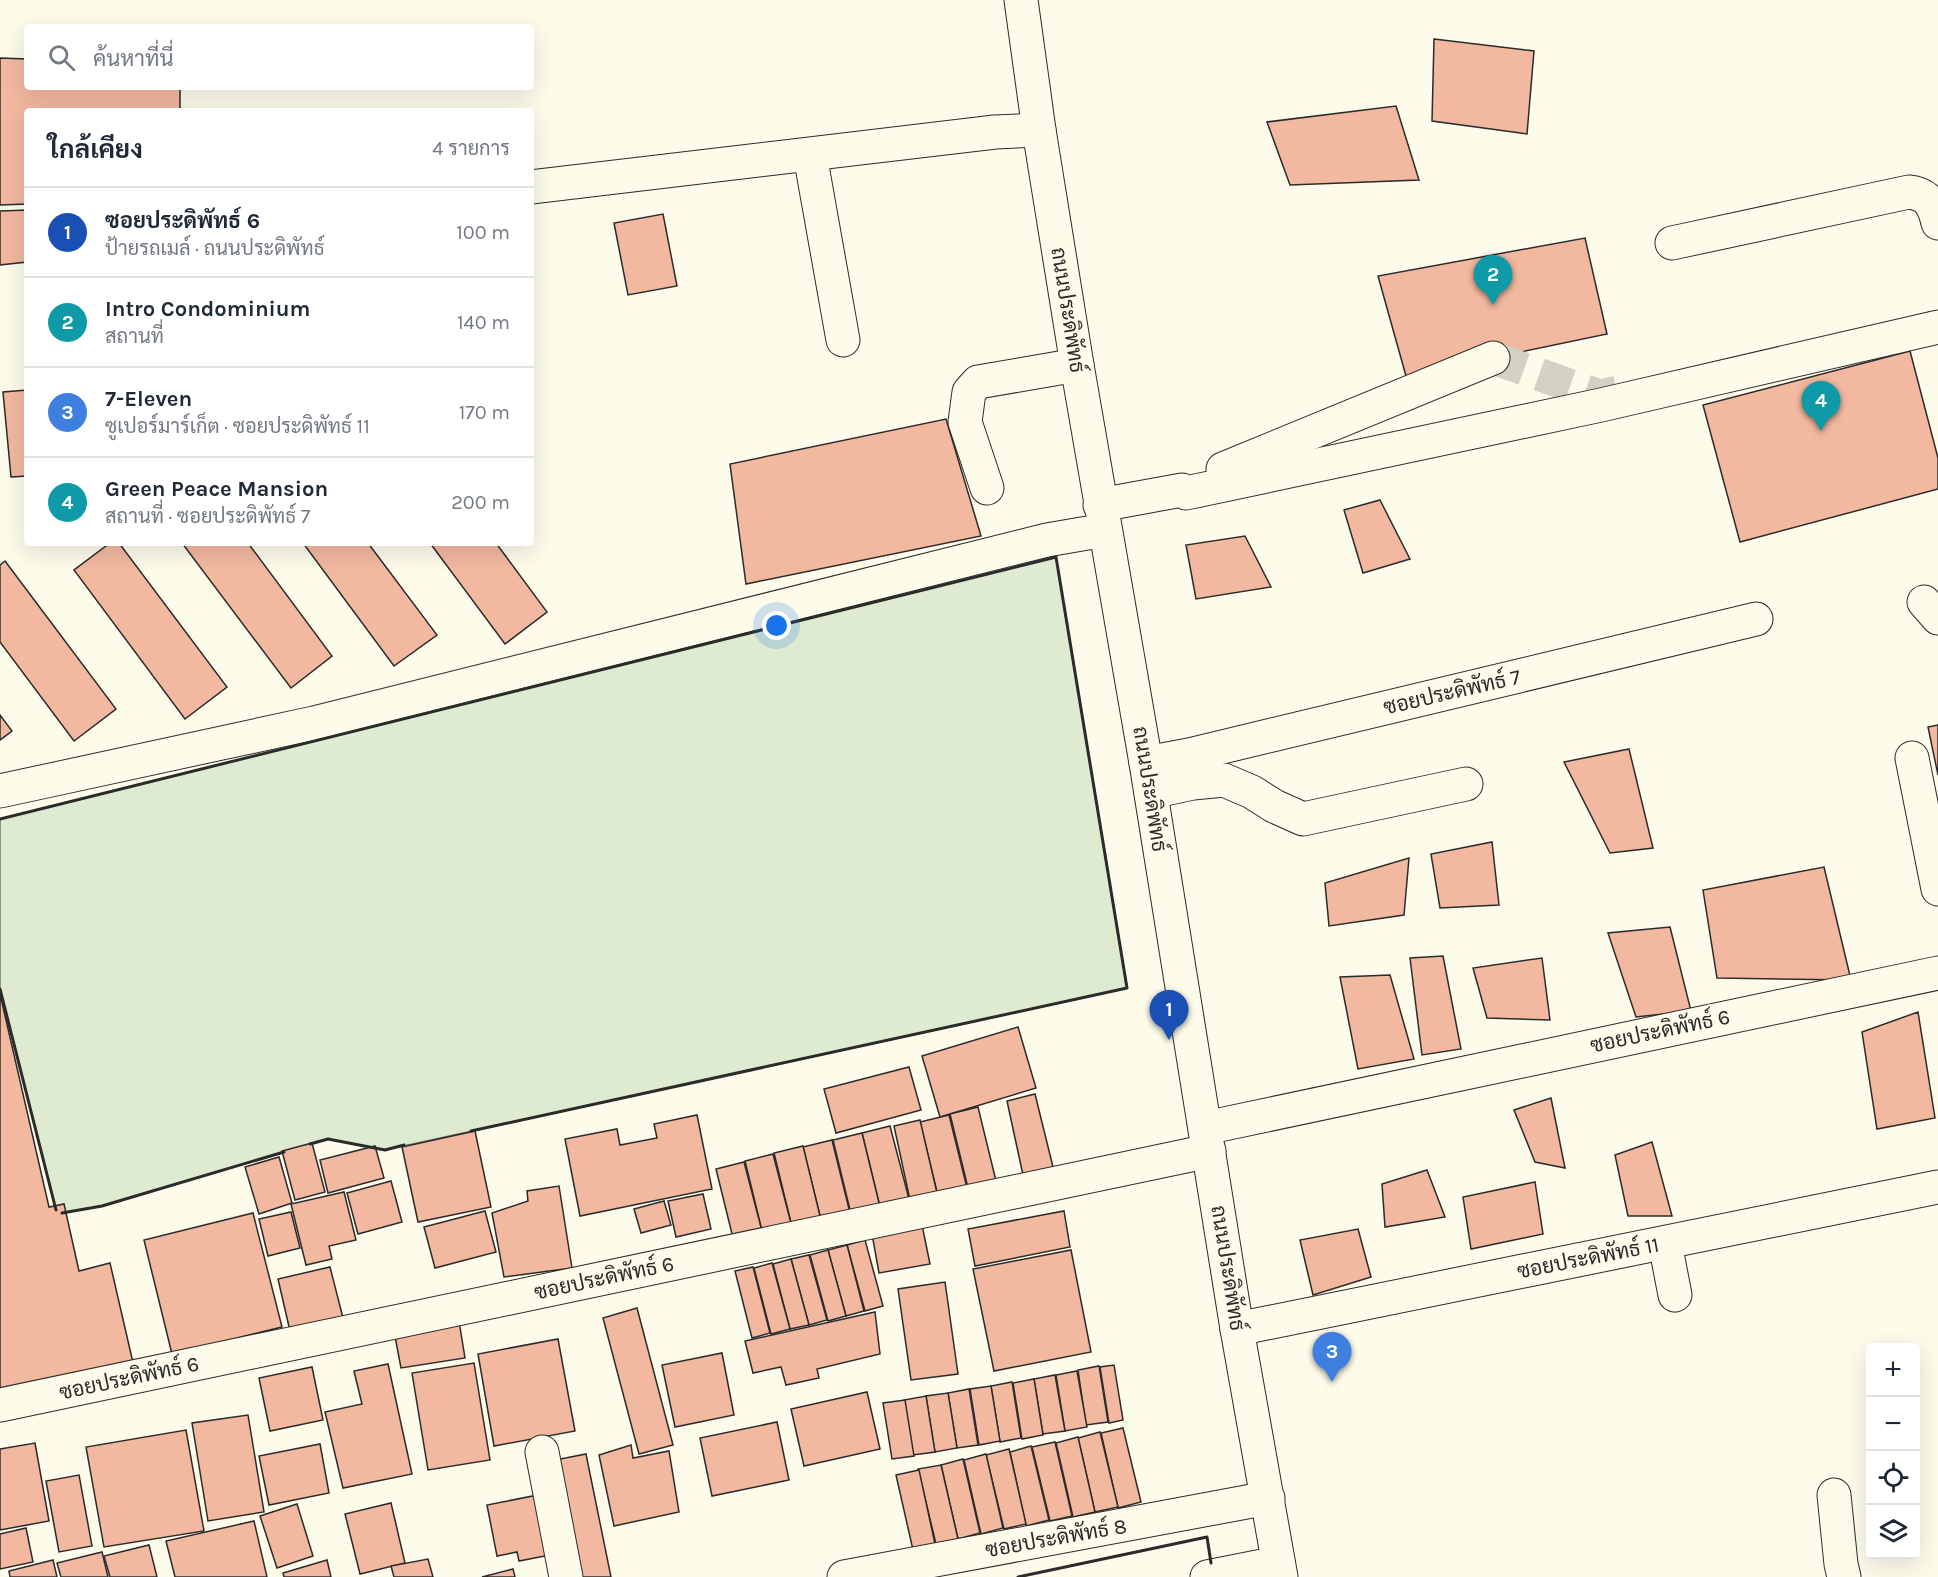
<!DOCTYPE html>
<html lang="th">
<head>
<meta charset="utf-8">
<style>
	body { margin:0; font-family:Karla,Sarabun,sans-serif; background:#f6f6f7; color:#1f2937 }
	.controls { position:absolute; right:18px; bottom:18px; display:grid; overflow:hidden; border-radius:6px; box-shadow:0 6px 24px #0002 }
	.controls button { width:54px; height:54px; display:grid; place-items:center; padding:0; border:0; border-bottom:2px solid #e0e1e3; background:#fff; color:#1f2937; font:30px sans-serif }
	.you { position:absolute; left:777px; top:626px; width:21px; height:21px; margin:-15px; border:4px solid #fff; border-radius:50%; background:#1a73e8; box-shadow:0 0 0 9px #1a73e833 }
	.badge { display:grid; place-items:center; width:39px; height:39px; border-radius:50%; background:#c62828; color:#fff; font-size:20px; font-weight:700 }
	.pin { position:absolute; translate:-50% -50px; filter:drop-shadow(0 2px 3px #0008) }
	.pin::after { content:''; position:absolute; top:32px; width:21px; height:18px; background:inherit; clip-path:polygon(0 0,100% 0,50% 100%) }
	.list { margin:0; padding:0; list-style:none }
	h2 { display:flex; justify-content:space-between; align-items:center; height:78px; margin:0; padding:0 24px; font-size:26px }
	h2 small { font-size:20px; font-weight:400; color:#747a83 }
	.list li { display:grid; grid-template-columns:39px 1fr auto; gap:18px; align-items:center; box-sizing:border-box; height:90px; padding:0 24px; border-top:2px solid #e0e1e3 }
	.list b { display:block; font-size:22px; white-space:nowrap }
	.list p { margin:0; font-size:20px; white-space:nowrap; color:#747a83 }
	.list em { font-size:20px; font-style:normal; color:#747a83 }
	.icon { flex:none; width:33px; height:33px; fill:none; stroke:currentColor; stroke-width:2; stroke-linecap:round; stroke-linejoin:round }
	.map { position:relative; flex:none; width:1938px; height:1577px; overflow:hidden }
	.search { position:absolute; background:#fff; box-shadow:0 6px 24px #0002; left:24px; top:24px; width:510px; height:66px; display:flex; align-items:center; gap:15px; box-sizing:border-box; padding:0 21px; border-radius:6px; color:#747a83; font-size:22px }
	.panel { position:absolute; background:#fff; box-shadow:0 6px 24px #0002; left:24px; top:108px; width:510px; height:438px; border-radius:6px }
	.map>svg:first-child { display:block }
	.green { fill:#deebd1; stroke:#74746e; stroke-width:1.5 }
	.building { fill:#f2b8a0; stroke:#2b2b2b; stroke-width:1.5 }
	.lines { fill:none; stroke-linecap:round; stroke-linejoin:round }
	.minor-tunnel { stroke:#d3d1c4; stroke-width:33; stroke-dasharray:33 16; stroke-linecap:butt }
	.minor-casing { stroke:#2b2b2b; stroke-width:35 }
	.major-casing { stroke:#2b2b2b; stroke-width:35 }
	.minor { stroke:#fdfbea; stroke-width:33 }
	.major { stroke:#fdfbea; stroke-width:33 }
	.wall { stroke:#2b2b2b; stroke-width:3 }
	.labels { text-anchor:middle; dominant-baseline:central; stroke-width:4.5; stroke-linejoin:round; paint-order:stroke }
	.street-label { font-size:21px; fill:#2b2b2b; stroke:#fdfbea }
</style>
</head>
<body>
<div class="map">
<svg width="1938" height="1577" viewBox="0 0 1938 1577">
	<rect width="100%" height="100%" fill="#fdfbea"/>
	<path class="green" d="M 1056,557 L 1127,988 L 385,1150 L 328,1139 L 102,1206 L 57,1214 L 0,989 L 0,819 Z"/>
	<g class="building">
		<path d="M 1434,39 L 1534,51 L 1527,134 L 1432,121 Z"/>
		<path d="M 0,58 L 27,59 L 27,87 L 180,87 L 180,111 L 27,111 L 27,204 L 0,205 Z"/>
		<path d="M 1396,106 L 1419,180 L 1290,185 L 1267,122 Z"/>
		<path d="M 27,210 L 27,262 L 0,265 L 0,211 Z"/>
		<path d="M 663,214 L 677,286 L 628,295 L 614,223 Z"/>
		<path d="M 1585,238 L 1607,334 L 1406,376 L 1378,276 Z"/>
		<path d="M 1910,351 L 1938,458 L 1938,489 L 1740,542 L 1703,405 Z"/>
		<path d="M 27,390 L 27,476 L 11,477 L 3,392 Z"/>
		<path d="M 946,419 L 981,536 L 746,584 L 730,464 Z"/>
		<path d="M 1380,500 L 1410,559 L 1363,573 L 1344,510 Z"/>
		<path d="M 1245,536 L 1271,587 L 1196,599 L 1186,545 Z"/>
		<path d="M 110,543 L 119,543 L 227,687 L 185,719 L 74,570 Z"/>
		<path d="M 182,543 L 248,543 L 332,656 L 291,688 Z"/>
		<path d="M 303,543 L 368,543 L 437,635 L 394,666 Z"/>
		<path d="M 430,543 L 496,543 L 547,612 L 505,644 Z"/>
		<path d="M 5,561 L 116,709 L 74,741 L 0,642 L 0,565 Z"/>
		<path d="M 0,715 L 12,731 L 0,740 Z"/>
		<path d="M 1938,725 L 1938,775 L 1928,727 Z"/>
		<path d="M 1629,749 L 1653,848 L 1610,853 L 1564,762 Z"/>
		<path d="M 1492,842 L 1499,905 L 1440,908 L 1431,854 Z"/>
		<path d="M 1409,858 L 1404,915 L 1329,926 L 1325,883 Z"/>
		<path d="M 1824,867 L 1851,980 L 1717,978 L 1703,890 Z"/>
		<path d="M 1670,927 L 1691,1011 L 1636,1017 L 1608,933 Z"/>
		<path d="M 1443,956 L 1461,1049 L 1422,1055 L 1410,958 Z"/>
		<path d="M 1542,958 L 1550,1020 L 1487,1018 L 1473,968 Z"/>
		<path d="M 1390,975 L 1414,1059 L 1358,1069 L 1340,977 Z"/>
		<path d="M 0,994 L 49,1207 L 64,1204 L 79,1271 L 110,1263 L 134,1367 L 0,1397 Z"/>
		<path d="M 1918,1012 L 1935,1118 L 1877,1129 L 1862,1032 Z"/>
		<path d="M 1018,1027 L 1036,1088 L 940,1117 L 922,1056 Z"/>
		<path d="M 909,1067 L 921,1110 L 836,1133 L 824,1089 Z"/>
		<path d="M 1035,1094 L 1053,1167 L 1023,1175 L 1007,1101 Z"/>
		<path d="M 1551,1098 L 1565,1168 L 1535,1162 L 1514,1110 Z"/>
		<path d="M 978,1107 L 996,1181 L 968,1188 L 950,1114 Z"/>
		<path d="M 697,1115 L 712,1189 L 580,1216 L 565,1139 L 617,1129 L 620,1145 L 657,1138 L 654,1124 Z"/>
		<path d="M 949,1115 L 967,1188 L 938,1196 L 920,1122 Z"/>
		<path d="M 920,1120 L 937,1193 L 910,1200 L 894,1126 Z"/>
		<path d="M 890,1126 L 909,1199 L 880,1207 L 862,1133 Z"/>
		<path d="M 475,1131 L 491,1207 L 418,1222 L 402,1147 Z"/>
		<path d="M 862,1133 L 880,1207 L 851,1214 L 833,1140 Z"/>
		<path d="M 832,1140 L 850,1213 L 821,1220 L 803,1147 Z"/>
		<path d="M 1652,1142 L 1672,1216 L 1628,1216 L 1615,1155 Z"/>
		<path d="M 312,1143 L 325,1192 L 295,1200 L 282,1151 Z"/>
		<path d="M 375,1146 L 384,1178 L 328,1193 L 320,1160 Z"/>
		<path d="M 803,1146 L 821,1220 L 792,1227 L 774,1153 Z"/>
		<path d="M 773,1154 L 792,1227 L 763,1235 L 745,1161 Z"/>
		<path d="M 279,1157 L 292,1203 L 259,1214 L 245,1167 Z"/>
		<path d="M 744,1162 L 763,1235 L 734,1242 L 716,1169 Z"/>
		<path d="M 1427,1170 L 1445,1217 L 1385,1227 L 1382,1184 Z"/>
		<path d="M 391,1181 L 402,1222 L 358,1234 L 347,1193 Z"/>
		<path d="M 1535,1182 L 1543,1234 L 1471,1249 L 1463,1197 Z"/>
		<path d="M 559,1186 L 572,1268 L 504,1277 L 492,1213 L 528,1201 L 527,1191 Z"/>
		<path d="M 344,1192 L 356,1240 L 329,1246 L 332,1259 L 306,1265 L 291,1204 Z"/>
		<path d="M 703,1194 L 711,1229 L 676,1237 L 668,1201 Z"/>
		<path d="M 664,1201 L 671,1225 L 641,1233 L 634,1209 Z"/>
		<path d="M 485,1211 L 496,1252 L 435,1268 L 424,1227 Z"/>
		<path d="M 1064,1211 L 1070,1247 L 975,1266 L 968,1229 Z"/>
		<path d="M 291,1212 L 300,1248 L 268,1256 L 259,1219 Z"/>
		<path d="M 253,1213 L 282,1327 L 172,1354 L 144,1240 Z"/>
		<path d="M 922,1225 L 930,1264 L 879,1273 L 872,1234 Z"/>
		<path d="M 1358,1229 L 1371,1277 L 1313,1295 L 1300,1240 Z"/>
		<path d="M 865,1240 L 883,1306 L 865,1311 L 847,1245 Z"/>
		<path d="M 847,1245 L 864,1311 L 846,1316 L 828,1250 Z"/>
		<path d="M 828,1250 L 846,1316 L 828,1321 L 810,1255 Z"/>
		<path d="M 1071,1250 L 1091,1352 L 994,1371 L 973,1269 Z"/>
		<path d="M 809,1255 L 827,1320 L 809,1325 L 791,1259 Z"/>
		<path d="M 791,1259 L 809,1325 L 790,1329 L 773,1264 Z"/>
		<path d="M 772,1263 L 790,1329 L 771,1334 L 754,1268 Z"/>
		<path d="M 330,1267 L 343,1318 L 290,1331 L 278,1279 Z"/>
		<path d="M 753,1267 L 770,1333 L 752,1338 L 735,1271 Z"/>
		<path d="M 945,1282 L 958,1374 L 911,1380 L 898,1289 Z"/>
		<path d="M 637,1308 L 673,1445 L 639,1454 L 603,1318 Z"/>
		<path d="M 875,1312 L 880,1354 L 817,1369 L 819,1378 L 786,1385 L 781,1367 L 753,1373 L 745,1341 Z"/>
		<path d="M 459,1321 L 465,1358 L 401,1368 L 394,1331 Z"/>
		<path d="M 558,1339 L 575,1431 L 494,1446 L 478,1354 Z"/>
		<path d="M 722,1353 L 734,1415 L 675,1427 L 662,1365 Z"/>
		<path d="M 474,1363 L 490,1460 L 428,1470 L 412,1373 Z"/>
		<path d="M 388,1364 L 412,1474 L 343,1488 L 325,1412 L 362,1404 L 354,1371 Z"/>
		<path d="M 1114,1365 L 1123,1420 L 1109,1423 L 1100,1367 Z"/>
		<path d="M 1099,1366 L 1108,1422 L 1086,1425 L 1078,1370 Z"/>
		<path d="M 312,1367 L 323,1420 L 270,1431 L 259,1378 Z"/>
		<path d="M 1077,1371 L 1087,1427 L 1065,1431 L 1056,1375 Z"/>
		<path d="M 1055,1375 L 1065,1431 L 1043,1434 L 1034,1379 Z"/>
		<path d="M 1034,1379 L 1043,1435 L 1022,1439 L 1013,1383 Z"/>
		<path d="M 1012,1382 L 1021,1438 L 1000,1442 L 991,1386 Z"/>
		<path d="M 991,1386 L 1000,1441 L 979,1445 L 970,1389 Z"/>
		<path d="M 969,1389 L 978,1445 L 957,1448 L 948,1393 Z"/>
		<path d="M 867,1392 L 880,1449 L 804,1466 L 791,1409 Z"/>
		<path d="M 948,1393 L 957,1448 L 935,1452 L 926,1396 Z"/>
		<path d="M 926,1396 L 935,1452 L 913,1455 L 904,1400 Z"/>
		<path d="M 905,1400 L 914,1456 L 892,1459 L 883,1403 Z"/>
		<path d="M 248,1415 L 264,1512 L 208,1521 L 192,1423 Z"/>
		<path d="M 777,1422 L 789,1480 L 712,1496 L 700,1438 Z"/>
		<path d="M 1123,1428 L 1141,1502 L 1118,1508 L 1101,1433 Z"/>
		<path d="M 186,1430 L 204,1531 L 104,1547 L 86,1447 Z"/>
		<path d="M 1100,1432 L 1118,1507 L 1095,1512 L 1078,1438 Z"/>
		<path d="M 1078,1437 L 1095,1512 L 1073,1517 L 1056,1443 Z"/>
		<path d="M 1055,1442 L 1072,1516 L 1050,1521 L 1032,1447 Z"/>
		<path d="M 35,1443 L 49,1521 L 0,1530 L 0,1449 Z"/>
		<path d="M 320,1444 L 329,1493 L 269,1505 L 259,1456 Z"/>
		<path d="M 631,1445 L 633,1458 L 669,1451 L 679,1512 L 614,1526 L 599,1455 Z"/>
		<path d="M 1031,1446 L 1049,1520 L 1026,1526 L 1010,1452 Z"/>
		<path d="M 1009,1449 L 1026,1524 L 1004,1529 L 986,1455 Z"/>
		<path d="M 586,1454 L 611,1577 L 573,1577 L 550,1461 Z"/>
		<path d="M 986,1454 L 1003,1528 L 981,1534 L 964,1460 Z"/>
		<path d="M 963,1459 L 980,1533 L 958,1539 L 941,1465 Z"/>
		<path d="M 941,1465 L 958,1539 L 936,1544 L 918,1469 Z"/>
		<path d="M 919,1470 L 935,1544 L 913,1550 L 896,1475 Z"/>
		<path d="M 79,1475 L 92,1546 L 59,1552 L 46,1481 Z"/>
		<path d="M 543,1494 L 555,1554 L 519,1561 L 517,1552 L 497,1556 L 487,1505 Z"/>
		<path d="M 391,1503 L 405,1563 L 360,1574 L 345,1514 Z"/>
		<path d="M 297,1504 L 313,1556 L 277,1568 L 260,1516 Z"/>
		<path d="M 254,1521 L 267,1577 L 175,1577 L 166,1541 Z"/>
		<path d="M 26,1528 L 33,1562 L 0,1569 L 0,1534 Z"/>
		<path d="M 149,1545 L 157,1577 L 110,1577 L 104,1556 Z"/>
		<path d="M 102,1552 L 108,1577 L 61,1577 L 57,1563 Z"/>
		<path d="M 428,1559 L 433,1577 L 394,1577 L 391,1566 Z"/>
		<path d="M 53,1560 L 57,1577 L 10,1577 L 9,1571 Z"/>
		<path d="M 327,1560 L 331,1577 L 284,1577 L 283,1573 Z"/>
		<path d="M 513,1569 L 515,1577 L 482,1577 Z"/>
	</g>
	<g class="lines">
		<path class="minor-tunnel" d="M 1493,358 L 1600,396 L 1631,389"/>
		<defs>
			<g id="minor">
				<path d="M 810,155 L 843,340"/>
				<path d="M 531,187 L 995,132 L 1039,130"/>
				<path d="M 1672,243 L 1909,192 C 1928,194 1934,205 1938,223"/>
				<path d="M 1223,469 L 1493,358"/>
				<path d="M 987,488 L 965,422 L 969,392 L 978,382 L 1077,365"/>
				<path d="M 1100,505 L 1182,490 L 1186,493 L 1601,405 L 1938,327"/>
				<path d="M 1924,602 L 1938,618"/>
				<path d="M 1912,758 L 1938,889"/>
				<path d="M 1146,763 L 1189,755 L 1756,619"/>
				<path d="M 0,791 L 314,723 L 1047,540 L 1105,530"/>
				<path d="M 1151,792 L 1193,783 L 1224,780 L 1252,792 L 1274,806 L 1303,819 L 1466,784"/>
				<path d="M 1205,1128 L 1938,973"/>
				<path d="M 1665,1243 L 1675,1295"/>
				<path d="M 1237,1329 L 1938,1187"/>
				<path d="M 0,1405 L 1209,1151"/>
				<path d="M 542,1452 L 566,1577"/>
				<path d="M 1834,1495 L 1841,1564 L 1844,1577"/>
				<path d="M 844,1577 L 1268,1498"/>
				<path d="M 1207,1577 L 1278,1563"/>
			</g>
			<path id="major" d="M 1021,0 L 1039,130 L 1077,365 L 1146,763 L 1237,1329 L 1281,1577"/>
		</defs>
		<use href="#minor" class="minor-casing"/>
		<use href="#major" class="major-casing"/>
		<use href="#minor" class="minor"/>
		<use href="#major" class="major"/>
		<g class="wall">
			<path d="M 0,819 L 1056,557 L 1127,988 L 471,1131"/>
			<path d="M 0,989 L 56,1210"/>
			<path d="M 310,1144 L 328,1139 L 385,1150 L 404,1145"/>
			<path d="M 62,1213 L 102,1206 L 284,1152"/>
			<path d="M 1018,1577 L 1207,1537 L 1211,1563"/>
		</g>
	</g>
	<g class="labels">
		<g class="street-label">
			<text transform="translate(1068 310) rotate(81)">ถนนประดิพัทธ์</text>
			<text transform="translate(1452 692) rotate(-13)">ซอยประดิพัทธ์ 7</text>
			<text transform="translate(1150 789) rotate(81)">ถนนประดิพัทธ์</text>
			<text transform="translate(1660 1031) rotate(-12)">ซอยประดิพัทธ์ 6</text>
			<text transform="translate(1588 1258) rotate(-11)">ซอยประดิพัทธ์ 11</text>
			<text transform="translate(1228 1268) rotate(81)">ถนนประดิพัทธ์</text>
			<text transform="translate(604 1278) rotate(-12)">ซอยประดิพัทธ์ 6</text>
			<text transform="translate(129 1378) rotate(-12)">ซอยประดิพัทธ์ 6</text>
			<text transform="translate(1056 1538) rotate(-10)">ซอยประดิพัทธ์ 8</text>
		</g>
	</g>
</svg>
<div class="controls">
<button>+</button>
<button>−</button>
<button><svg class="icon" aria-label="locate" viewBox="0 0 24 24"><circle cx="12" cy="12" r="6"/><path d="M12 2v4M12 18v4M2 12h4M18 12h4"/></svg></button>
<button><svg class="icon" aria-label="layers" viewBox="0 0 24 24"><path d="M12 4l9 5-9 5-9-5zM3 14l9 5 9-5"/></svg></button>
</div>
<div class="you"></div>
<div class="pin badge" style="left:1169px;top:1040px;background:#1a4fb4">1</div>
<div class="pin badge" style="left:1493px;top:305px;background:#0f9aa8">2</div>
<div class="pin badge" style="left:1332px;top:1382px;background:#3f7fe0">3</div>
<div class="pin badge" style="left:1821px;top:431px;background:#0f9aa8">4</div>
<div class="search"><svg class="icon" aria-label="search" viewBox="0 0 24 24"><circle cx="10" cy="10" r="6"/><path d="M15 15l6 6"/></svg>ค้นหาที่นี่</div>
<section class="panel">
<h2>ใกล้เคียง<small>4 รายการ</small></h2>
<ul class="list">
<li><span class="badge" style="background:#1a4fb4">1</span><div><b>ซอยประดิพัทธ์ 6</b><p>ป้ายรถเมล์ · ถนนประดิพัทธ์</p></div><em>100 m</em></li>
<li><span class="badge" style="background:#0f9aa8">2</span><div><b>Intro Condominium</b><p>สถานที่</p></div><em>140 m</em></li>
<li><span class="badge" style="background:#3f7fe0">3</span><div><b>7-Eleven</b><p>ซูเปอร์มาร์เก็ต · ซอยประดิพัทธ์ 11</p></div><em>170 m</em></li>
<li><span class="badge" style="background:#0f9aa8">4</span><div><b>Green Peace Mansion</b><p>สถานที่ · ซอยประดิพัทธ์ 7</p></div><em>200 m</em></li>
</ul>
</section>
</div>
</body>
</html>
